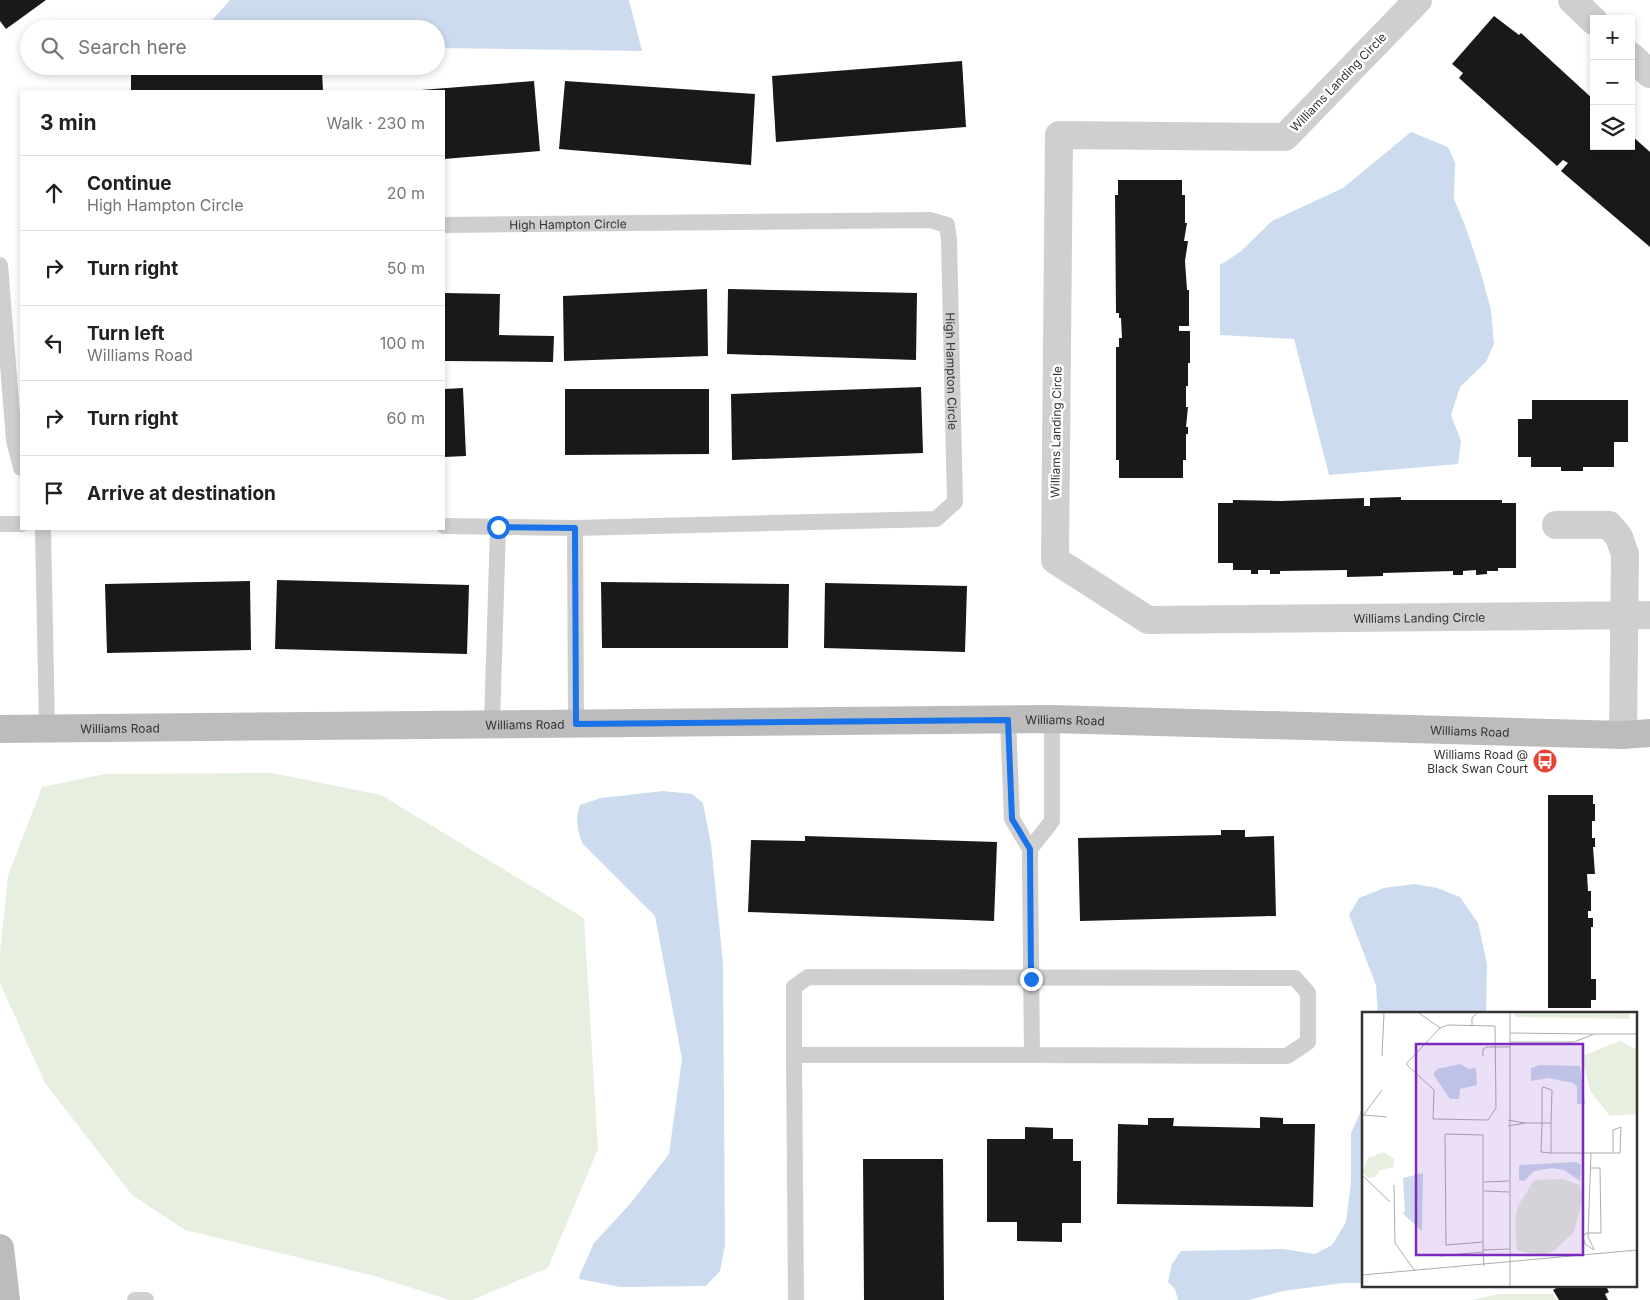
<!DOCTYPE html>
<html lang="en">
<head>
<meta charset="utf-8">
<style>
	body { margin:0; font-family:Inter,sans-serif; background:#f6f6f6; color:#202124 }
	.controls { position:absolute; right:15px; top:15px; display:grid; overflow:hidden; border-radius:0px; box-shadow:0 2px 8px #0003 }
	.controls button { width:45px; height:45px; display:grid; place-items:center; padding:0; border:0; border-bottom:1px solid #e0e0e0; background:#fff; color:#202124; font:25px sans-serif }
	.stop { position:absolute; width:15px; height:15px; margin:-11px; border:4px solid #1a73e8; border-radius:50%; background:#fff }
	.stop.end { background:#1a73e8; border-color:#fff; box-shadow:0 1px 5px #0008 }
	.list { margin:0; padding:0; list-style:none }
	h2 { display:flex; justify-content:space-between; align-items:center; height:65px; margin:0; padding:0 20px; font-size:21px }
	h2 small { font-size:16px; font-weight:400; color:#757577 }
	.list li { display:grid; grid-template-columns:32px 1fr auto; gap:15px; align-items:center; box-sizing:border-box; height:75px; padding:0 20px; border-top:1px solid #e0e0e0 }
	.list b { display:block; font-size:19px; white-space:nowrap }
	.list p { margin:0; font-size:16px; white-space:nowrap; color:#757577 }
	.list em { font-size:16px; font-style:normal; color:#757577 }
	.icon { flex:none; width:28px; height:28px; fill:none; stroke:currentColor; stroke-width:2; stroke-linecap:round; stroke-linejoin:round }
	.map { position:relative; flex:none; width:1650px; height:1300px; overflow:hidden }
	.search { position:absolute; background:#fff; box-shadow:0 2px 8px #0003; left:20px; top:20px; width:425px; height:55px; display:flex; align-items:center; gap:12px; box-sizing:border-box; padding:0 18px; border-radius:28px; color:#757577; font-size:19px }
	.panel { position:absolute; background:#fff; box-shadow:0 2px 8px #0003; left:20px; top:90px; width:425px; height:440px; border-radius:0px }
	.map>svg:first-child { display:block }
	.green { fill:#e6efe0 }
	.water { fill:#ccdcee }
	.building { fill:#191919 }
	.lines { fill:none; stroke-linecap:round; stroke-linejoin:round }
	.lane { stroke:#cfcfcf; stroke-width:16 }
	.street { stroke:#cfcfcf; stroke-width:28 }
	.secondary { stroke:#bcbcbc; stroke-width:28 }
	.route { stroke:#1a73e8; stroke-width:6 }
	.labels { text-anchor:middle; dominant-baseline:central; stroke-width:5; stroke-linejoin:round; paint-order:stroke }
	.street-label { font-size:12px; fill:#323232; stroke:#fff }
	.poi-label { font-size:12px; fill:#323232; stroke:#fff; text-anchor:end }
	.inset-road { fill:none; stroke:#adadad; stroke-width:1 }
	.view { fill:#7b2cbf; fill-opacity:0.15; stroke:#7b2cbf; stroke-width:2.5 }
	.inset-edge { fill:none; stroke:#323232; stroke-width:2.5 }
</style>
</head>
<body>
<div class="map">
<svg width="1650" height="1300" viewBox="0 0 1650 1300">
	<rect width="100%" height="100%" fill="#fff"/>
	<g class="green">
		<path d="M 272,773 L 381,795 L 584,918 L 598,1149 L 548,1268 L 472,1300 L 449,1300 L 375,1276 L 185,1230 L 132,1195 L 45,1083 L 0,983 L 0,953 L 8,876 L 42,787 L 105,774 Z"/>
		<path d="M 1497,1294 L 1554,1294 L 1557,1300 L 1472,1300 Z"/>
	</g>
	<g class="water">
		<path d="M 230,0 L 629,0 L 642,51 L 436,48 L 436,29 L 204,29 Z"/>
		<path d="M 1411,132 L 1448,147 L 1455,163 L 1454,199 L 1466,228 L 1481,273 L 1491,310 L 1494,344 L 1486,362 L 1460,387 L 1451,415 L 1461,441 L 1458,464 L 1329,475 L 1294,339 L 1220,335 L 1220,265 L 1240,252 L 1272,221 L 1343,188 Z"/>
		<path d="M 663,791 L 692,794 L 703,803 L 711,844 L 723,963 L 725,1245 L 720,1271 L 706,1286 L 621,1287 L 579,1279 L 580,1274 L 594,1243 L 630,1204 L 669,1154 L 682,1059 L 655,916 L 583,844 C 577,831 575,819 580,805 L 601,798 Z"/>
		<path d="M 1414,884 L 1437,888 L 1460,897 L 1478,923 L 1487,964 L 1486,1014 L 1378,1014 L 1376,985 L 1349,915 L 1359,898 L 1384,888 Z"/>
		<path d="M 1364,1104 L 1364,1283 L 1343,1283 L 1283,1291 L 1249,1300 L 1178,1300 L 1175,1289 L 1168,1282 L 1172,1264 L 1181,1251 L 1283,1249 L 1315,1254 L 1332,1245 L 1346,1222 L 1351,1182 L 1351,1133 Z"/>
	</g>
	<g class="building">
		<path d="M 0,0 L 46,0 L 6,29 L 0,21 Z"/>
		<path d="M 1494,16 L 1519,35 L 1521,33 L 1594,100 L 1594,146 L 1631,146 L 1631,135 L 1650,152 L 1650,247 L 1561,171 L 1568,163 L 1563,160 L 1557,166 L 1459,78 L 1463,73 L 1452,64 Z"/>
		<path d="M 962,61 L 966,127 L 776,142 L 772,76 Z"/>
		<path d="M 299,71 L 322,71 L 323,91 L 131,91 L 131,74 Z"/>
		<path d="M 534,81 L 540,151 L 444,159 L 444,91 L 421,90 Z"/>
		<path d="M 565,81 L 755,94 L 751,165 L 559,149 Z"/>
		<path d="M 1118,180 L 1182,180 L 1182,195 L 1185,195 L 1185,223 L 1187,223 L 1184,241 L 1188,241 L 1185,261 L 1187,290 L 1189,290 L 1189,326 L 1179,326 L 1179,331 L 1190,331 L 1190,363 L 1188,363 L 1188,386 L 1186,386 L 1186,407 L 1188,407 L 1186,427 L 1188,427 L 1188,434 L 1186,434 L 1186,460 L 1183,460 L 1183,478 L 1119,478 L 1119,460 L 1116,460 L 1116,347 L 1119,347 L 1119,338 L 1122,338 L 1121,318 L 1119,318 L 1119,313 L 1116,313 L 1115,195 L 1118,195 Z"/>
		<path d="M 707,289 L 708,356 L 564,361 L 563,296 Z"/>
		<path d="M 728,289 L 917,293 L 916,360 L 727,354 Z"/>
		<path d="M 444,293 L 500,294 L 499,335 L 554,336 L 553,362 L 444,361 Z"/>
		<path d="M 921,387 L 923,453 L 732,460 L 731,394 Z"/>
		<path d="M 463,388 L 466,456 L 444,457 L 444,389 Z"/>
		<path d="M 565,389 L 709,389 L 709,454 L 565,455 Z"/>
		<path d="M 1532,400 L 1628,400 L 1628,442 L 1614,442 L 1614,467 L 1583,467 L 1583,471 L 1561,471 L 1561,467 L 1531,467 L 1531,457 L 1518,457 L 1518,419 L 1532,419 Z"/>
		<path d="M 1401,497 L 1401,500 L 1502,500 L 1502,503 L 1516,503 L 1516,568 L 1498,568 L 1498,571 L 1487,571 L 1487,574 L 1476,575 L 1476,570 L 1463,571 L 1463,575 L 1453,575 L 1453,571 L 1383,573 L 1383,576 L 1347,577 L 1347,570 L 1280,571 L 1280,574 L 1270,574 L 1270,570 L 1258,570 L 1258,574 L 1251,574 L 1251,570 L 1233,570 L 1233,563 L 1218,563 L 1218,503 L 1233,503 L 1233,500 L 1281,501 L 1364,498 L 1364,506 L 1370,506 L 1370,498 Z"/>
		<path d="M 277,580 L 469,585 L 467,654 L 275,649 Z"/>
		<path d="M 250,581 L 251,650 L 107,653 L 105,584 Z"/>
		<path d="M 601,582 L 789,584 L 788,648 L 602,648 Z"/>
		<path d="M 825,583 L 967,586 L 965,652 L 824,648 Z"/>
		<path d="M 1548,795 L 1593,795 L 1593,804 L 1595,804 L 1595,821 L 1592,821 L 1592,838 L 1595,838 L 1595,847 L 1593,847 L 1595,874 L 1587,874 L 1588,891 L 1591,891 L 1591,911 L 1588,911 L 1588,918 L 1593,918 L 1593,927 L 1591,927 L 1591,979 L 1596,979 L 1596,1000 L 1591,1000 L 1591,1008 L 1548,1008 Z"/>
		<path d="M 1221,830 L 1245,830 L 1245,837 L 1274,836 L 1276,916 L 1080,921 L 1078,838 L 1221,835 Z"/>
		<path d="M 805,836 L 997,842 L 994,921 L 748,912 L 751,840 L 805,841 Z"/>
		<path d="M 1260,1117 L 1283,1118 L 1283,1124 L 1315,1124 L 1313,1207 L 1117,1204 L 1118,1124 L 1148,1125 L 1148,1118 L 1174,1118 L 1173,1126 L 1260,1128 Z"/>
		<path d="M 1025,1127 L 1053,1128 L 1053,1139 L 1073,1139 L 1073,1161 L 1081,1161 L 1081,1223 L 1062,1223 L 1062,1242 L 1017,1241 L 1017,1222 L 987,1222 L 987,1139 L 1025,1139 Z"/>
		<path d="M 863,1159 L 943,1159 L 944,1300 L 864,1300 Z"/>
		<path d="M 1560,1286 L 1606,1286 L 1609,1292 L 1605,1294 L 1608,1300 L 1559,1300 L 1553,1290 Z"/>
	</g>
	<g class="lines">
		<g class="lane">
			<path id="s1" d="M 444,225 L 930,220 L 947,225 L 949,240 L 955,502 L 936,519 L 575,528 L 444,526"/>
			<path d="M 0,265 L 14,440 L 21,468"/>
			<path d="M 0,524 L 21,524"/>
			<path d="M 575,528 L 576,724"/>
			<path d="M 43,529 L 47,729"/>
			<path d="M 1008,720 L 1012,819 L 1030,849 L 1052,821 L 1052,719"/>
			<path d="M 492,724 L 498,527"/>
			<path d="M 1030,849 L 1030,867 L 1032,1055 L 794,1055 L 794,987 L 808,977 L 1295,978 L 1308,993 L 1308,1042 L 1287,1056 L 1032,1055"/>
			<path d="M 794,1055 L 796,1300"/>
			<path d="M 135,1300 L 146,1300"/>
		</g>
		<g class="street">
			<path id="s2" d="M 1418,0 L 1285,137 L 1059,135 L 1055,560 L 1148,620 L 1650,615"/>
			<path d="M 1572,0 L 1594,21"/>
			<path d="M 1631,56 L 1650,74"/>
			<path d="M 1556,525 L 1609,525 L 1619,537 L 1625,554 L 1623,735"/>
		</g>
		<g class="secondary">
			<path id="s3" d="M 0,729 L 1052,719 L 1623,735 L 1650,733"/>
			<path d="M 0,1248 L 6,1300"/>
		</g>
	</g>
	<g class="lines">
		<path class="route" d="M 498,527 L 575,528 L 576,724 L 1008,720 L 1012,819 L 1030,849 L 1031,979"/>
	</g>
	<defs>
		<symbol id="bus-disc" viewBox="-11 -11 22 22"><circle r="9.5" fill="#ea4232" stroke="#fff"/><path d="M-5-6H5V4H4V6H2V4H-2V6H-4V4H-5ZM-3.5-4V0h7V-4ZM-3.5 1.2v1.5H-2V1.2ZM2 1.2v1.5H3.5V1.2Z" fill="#fff"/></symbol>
	</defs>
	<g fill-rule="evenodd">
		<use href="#bus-disc" x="1531" y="747" width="28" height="28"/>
	</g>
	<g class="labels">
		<g class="street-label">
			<text transform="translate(1338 82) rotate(-46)">Williams Landing Circle</text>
			<text stroke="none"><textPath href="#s1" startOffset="124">High Hampton Circle</textPath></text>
			<text stroke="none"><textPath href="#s1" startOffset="650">High Hampton Circle</textPath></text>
			<text transform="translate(1056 432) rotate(-89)">Williams Landing Circle</text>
			<text stroke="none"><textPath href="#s2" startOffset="1224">Williams Landing Circle</textPath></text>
			<text stroke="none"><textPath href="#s3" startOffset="1065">Williams Road</textPath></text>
			<text stroke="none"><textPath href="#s3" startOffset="525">Williams Road</textPath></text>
			<text stroke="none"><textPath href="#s3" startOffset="120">Williams Road</textPath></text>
			<text stroke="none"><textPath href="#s3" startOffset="1470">Williams Road</textPath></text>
		</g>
		<g class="poi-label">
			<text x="1528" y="754">Williams Road @<tspan x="1528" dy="14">Black Swan Court</tspan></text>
		</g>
	</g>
	<g transform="translate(1362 1012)">
		<rect width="275" height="275" fill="#fff"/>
		<path d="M 153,1 L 267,1 L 268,7 L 153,5 ZM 258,29 L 275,38 L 275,102 L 248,104 L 228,79 L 220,44 ZM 22,140 L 32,147 L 32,155 L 18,158 L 13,165 L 7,166 L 0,160 L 6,146 ZM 201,167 L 217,173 L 221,184 L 212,220 L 193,238 L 179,244 L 155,238 L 153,209 L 156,194 L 172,168 Z" fill="#e6efe0"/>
		<path d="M 98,52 L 107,57 L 114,56 L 115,73 L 98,77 L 97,87 L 88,87 L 71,62 L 75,57 ZM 178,53 L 218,54 L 223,92 L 215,92 L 215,75 L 211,71 L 187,66 L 169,69 L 169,56 ZM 214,150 L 219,153 L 218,169 L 202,158 L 190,156 L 172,159 L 162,169 L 157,168 L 157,153 ZM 61,161 L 60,219 L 40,201 L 43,200 L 41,166 Z" fill="#ccdcee"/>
		<path class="inset-road" d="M 57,1 L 78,16M 86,13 L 133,14 L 134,96 L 126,108 L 71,107 L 72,78 L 44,52 L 78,16 ZM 110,14 L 110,6 L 115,1M 148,21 L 230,22M 148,30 L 212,30 L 232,22 L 275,22M 20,44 L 22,1M 121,44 L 121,37 L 125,35 L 148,35M 2,103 L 25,105M 0,105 L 20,78M 146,108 L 163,111 L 146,114M 163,111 L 189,111 L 189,141 L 179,140 L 180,111 L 180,77 L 181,75 L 190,78 L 189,111M 189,141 L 258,141 L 259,115 L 251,118 L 251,141M 229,141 L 226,225 L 232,237M 229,156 L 238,156 L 239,221 L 224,221 L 221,225 L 223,232 L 232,238M 0,163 L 28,190M 122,170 L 147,169M 32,173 L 33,231 L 53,259M 122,179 L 147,180M 121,230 L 84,233 L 83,122 L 121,123 L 121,238M 78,244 L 121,240M 122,254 L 121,238 L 148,237M 0,263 L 275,238M 148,274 L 148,1"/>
		<path class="view" d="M 54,32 L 221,32 L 221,243 L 54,243 Z"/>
		<rect width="275" height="275" class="inset-edge"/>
	</g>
</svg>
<div class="controls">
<button>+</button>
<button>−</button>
<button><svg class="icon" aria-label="layers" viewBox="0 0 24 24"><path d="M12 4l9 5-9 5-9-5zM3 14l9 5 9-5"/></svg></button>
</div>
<div class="stop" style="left:498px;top:527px"></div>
<div class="stop end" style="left:1031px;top:979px"></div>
<div class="search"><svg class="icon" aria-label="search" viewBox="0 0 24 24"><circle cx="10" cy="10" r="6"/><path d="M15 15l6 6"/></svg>Search here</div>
<section class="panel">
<h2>3 min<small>Walk · 230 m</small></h2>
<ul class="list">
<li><svg class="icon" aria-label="ahead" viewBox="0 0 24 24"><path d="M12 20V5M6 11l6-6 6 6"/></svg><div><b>Continue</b><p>High Hampton Circle</p></div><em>20 m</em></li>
<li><svg class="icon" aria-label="right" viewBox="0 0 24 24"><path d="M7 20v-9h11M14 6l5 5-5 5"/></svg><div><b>Turn right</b></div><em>50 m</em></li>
<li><svg class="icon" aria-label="left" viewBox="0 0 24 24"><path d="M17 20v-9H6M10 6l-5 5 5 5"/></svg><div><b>Turn left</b><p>Williams Road</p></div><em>100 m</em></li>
<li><svg class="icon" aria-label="right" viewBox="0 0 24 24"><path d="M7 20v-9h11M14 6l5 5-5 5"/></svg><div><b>Turn right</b></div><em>60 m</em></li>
<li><svg class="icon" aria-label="arrive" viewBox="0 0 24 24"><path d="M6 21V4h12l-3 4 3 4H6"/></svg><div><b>Arrive at destination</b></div></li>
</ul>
</section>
</div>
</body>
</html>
